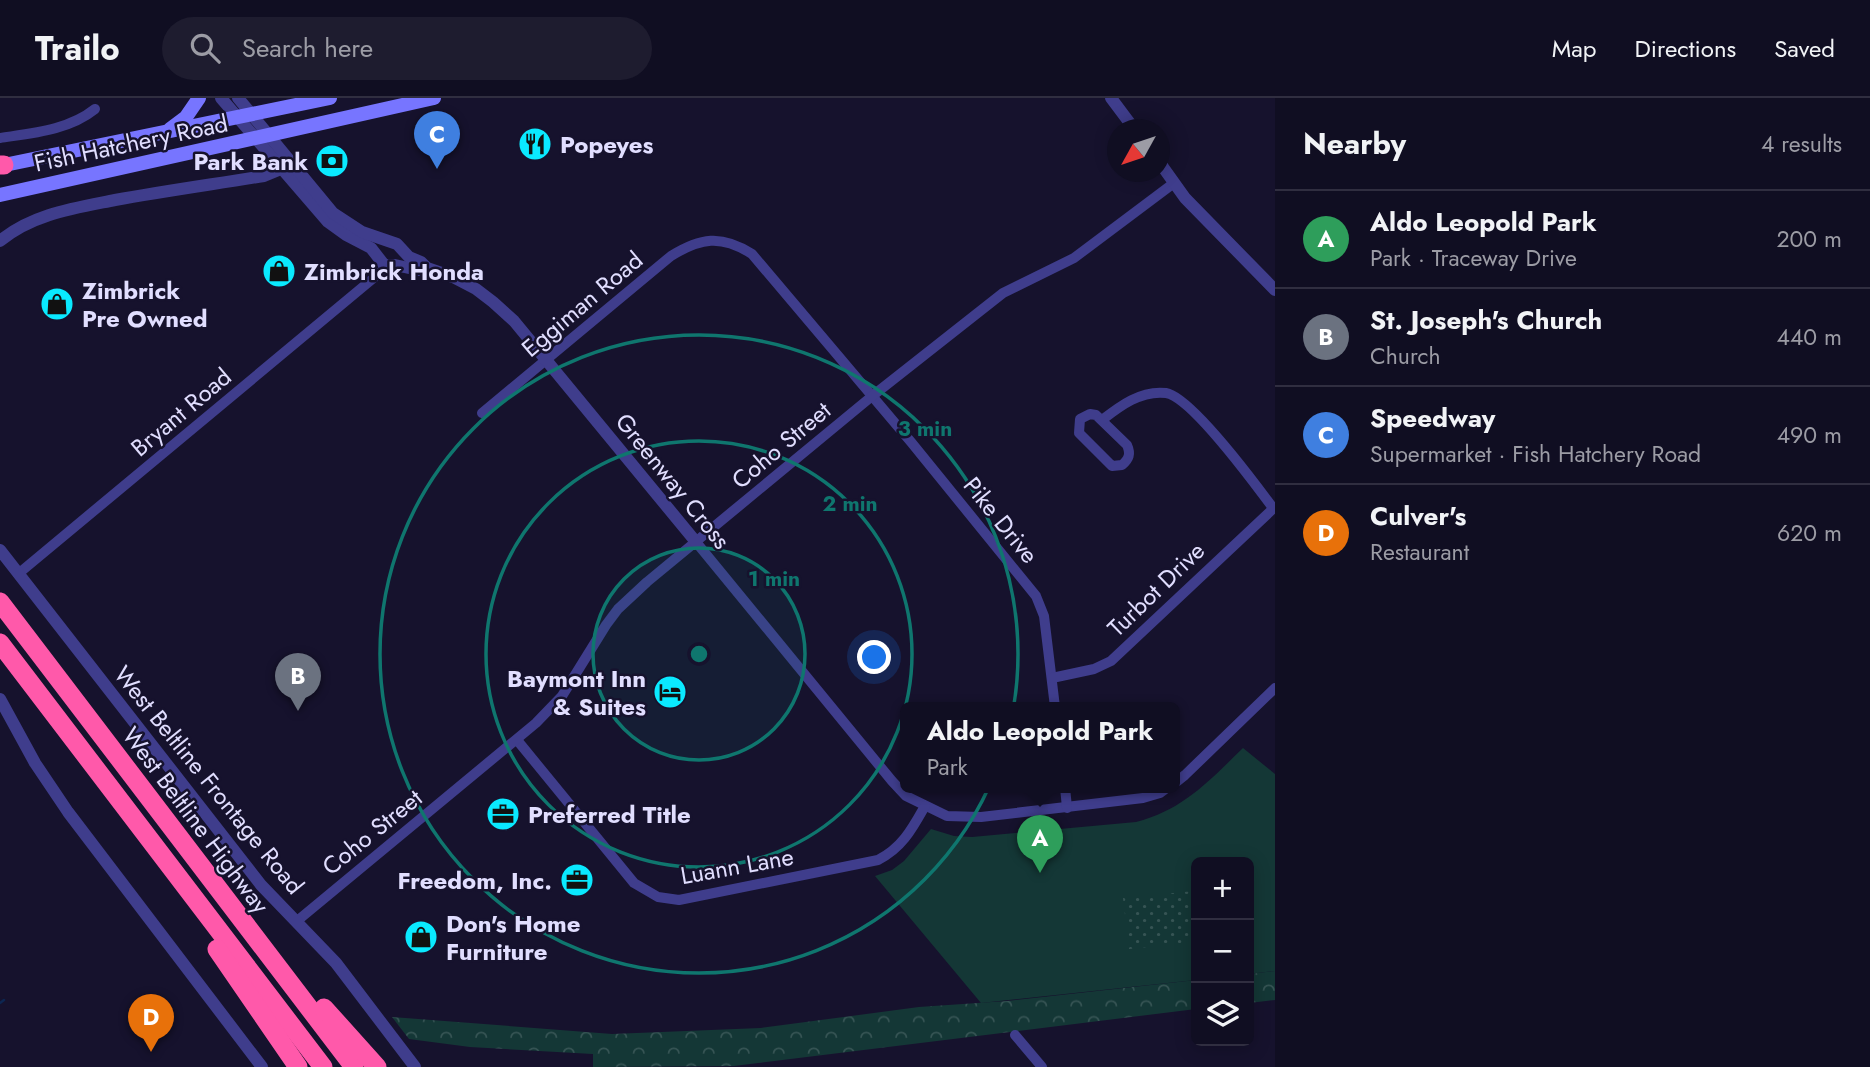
<!DOCTYPE html>
<html lang="en">
<head>
<meta charset="utf-8">
<style>
	body { margin:0; font-family:Jost,sans-serif; background:#1e1c2f; color:#f1f3f6 }
	.controls { position:absolute; right:21px; bottom:21px; display:grid; overflow:hidden; border-radius:10px; box-shadow:0 4px 18px #0003 }
	.controls button { width:63px; height:63px; display:grid; place-items:center; padding:0; border:0; border-bottom:2px solid #302e40; background:#100e22; color:#f1f3f6; font:35px sans-serif }
	.compass { position:absolute; left:1107px; top:21px; width:63px; height:63px; border-radius:50%; background:#100e22; box-shadow:0 4px 18px #0003; rotate:230deg }
	.you { position:absolute; left:875px; top:560px; width:24px; height:24px; margin:-18px; border:5px solid #fff; border-radius:50%; background:#1a73e8; box-shadow:0 0 0 10px #1a73e833 }
	.badge { display:grid; place-items:center; width:46px; height:46px; border-radius:50%; background:#db2777; color:#fff; font-size:23px; font-weight:700 }
	.pin { position:absolute; translate:-50% -58px; filter:drop-shadow(0 2px 4px #0008) }
	.pin::after { content:''; position:absolute; top:37px; width:24px; height:21px; background:inherit; clip-path:polygon(0 0,100% 0,50% 100%) }
	.popup { position:absolute; left:900px; top:604px; width:280px; height:91px; box-sizing:border-box; display:grid; place-content:center; border-radius:10px; background:#100e22; filter:drop-shadow(0 2px 5px #0005); font-size:23px; white-space:nowrap; color:#9c9ca5 }
	.popup b { font-size:26px; color:#f1f3f6 }
	.popup::after { content:''; position:absolute; left:50%; top:100%; margin-left:-14px; border:14px solid transparent; border-top-color:#100e22 }
	.list { margin:0; padding:0; list-style:none }
	h2 { display:flex; justify-content:space-between; align-items:center; height:91px; margin:0; padding:0 28px; font-size:30px }
	h2 small { font-size:23px; font-weight:400; color:#9c9ca5 }
	.list li { display:grid; grid-template-columns:46px 1fr auto; gap:21px; align-items:center; box-sizing:border-box; height:98px; padding:0 28px; border-top:2px solid #302e40 }
	.list b { display:block; font-size:26px; white-space:nowrap }
	.list p { margin:0; font-size:23px; white-space:nowrap; color:#9c9ca5 }
	.list em { font-size:23px; font-style:normal; color:#9c9ca5 }
	.icon { flex:none; width:38px; height:38px; fill:none; stroke:currentColor; stroke-width:2; stroke-linecap:round; stroke-linejoin:round }
	.map { position:relative; flex:none; width:1275px; height:969px; overflow:hidden }
	header { display:flex; align-items:center; gap:42px; box-sizing:border-box; height:98px; padding:0 35px; background:#100e22; border-bottom:2px solid #302e40 }
	header strong { font-size:33px }
	nav { display:flex; gap:38px; margin-inline-start:auto; font-size:24px }
	.search { width:490px; height:63px; background:#1e1c2f; display:flex; align-items:center; gap:18px; box-sizing:border-box; padding:0 24px; border-radius:38px; color:#9c9ca5; font-size:26px }
	main { display:flex }
	aside { flex:1; background:#100e22 }
	.map>svg:first-child { display:block }
	.forest { fill:url(#forest-crowns) }
	.park { fill:#143736 }
	.garden { fill:url(#garden-dots) }
	.lines { fill:none; stroke-linecap:round; stroke-linejoin:round }
	.stream { stroke:#0d2651; stroke-width:2.5 }
	.minor { stroke:#3f3d8c; stroke-width:10 }
	.tertiary { stroke:#3f3d8c; stroke-width:12 }
	.secondary { stroke:#7775ff; stroke-width:14 }
	.motorway { stroke:#ff59aa; stroke-width:19 }
	.ring { fill:none; stroke:#0f766e; stroke-width:3.5 }
	.labels { text-anchor:middle; dominant-baseline:central; stroke-width:5; stroke-linejoin:round; paint-order:stroke }
	.street-label { font-size:24px; fill:#e1deff; stroke:#16122d }
	.poi-label { font-size:24px; font-weight:bold; fill:#e1deff; stroke:#16122d; text-anchor:start }
	.centre { fill:#0f766e; stroke:#16122d; stroke-width:3.5 }
	.ring-label { font-size:21px; text-anchor:middle; font-weight:bold; fill:#0f766e; stroke:#16122d; stroke-width:5; stroke-linejoin:round; paint-order:stroke }
</style>
</head>
<body>
<header>
<strong>Trailo</strong>
<div class="search"><svg class="icon" aria-label="search" viewBox="0 0 24 24"><circle cx="10" cy="10" r="6"/><path d="M15 15l6 6"/></svg>Search here</div>
<nav><a>Map</a><a>Directions</a><a>Saved</a></nav>
</header>
<main>
<div class="map">
<svg width="1275" height="969" viewBox="0 0 1275 969">
	<defs>
		<pattern id="forest-crowns" width="20" height="18" patternUnits="userSpaceOnUse" patternTransform="scale(1.75)"><rect width="20" height="18" fill="#143736"/><path d="M2 6a3 3 0 1 1 6 0M12 15a3 3 0 1 1 6 0" fill="none" stroke="#365454"/></pattern>
		<pattern id="garden-dots" width="8" height="8" patternUnits="userSpaceOnUse" patternTransform="scale(1.75)"><rect width="8" height="8" fill="#143736"/><path d="M2 2h.1M6 6h.1" fill="none" stroke="#365454" stroke-width="1.8" stroke-linecap="round"/></pattern>
	</defs>
	<rect width="100%" height="100%" fill="#16122d"/>
	<g class="forest">
		<path d="M 1275,873 L 1275,902 L 1249,905 L 1249,876 Z"/>
		<path d="M 1196,882 L 1196,911 L 734,968 L 593,969 L 593,956 L 470,949 L 409,941 L 392,919 L 612,936 L 761,930 L 919,909 L 1007,903 Z"/>
	</g>
	<path class="park" d="M 1243,650 L 1275,676 L 1275,873 L 1249,876 L 1249,764 L 1196,764 L 1196,882 L 981,905 L 875,778 L 892,772 L 904,763 L 931,731 L 954,738 L 972,739 L 1136,724 C 1183,712 1209,683 1243,650 Z"/>
	<path class="garden" d="M 1194,793 L 1196,795 L 1196,844 L 1129,851 L 1123,800 Z"/>
	<g class="lines">
		<path class="stream" d="M 0,905 L 4,902"/>
		<g class="minor">
			<path d="M 0,40 C 33,35 69,32 95,11"/>
			<path d="M 482,315 L 671,158 C 700,140 721,136 752,156 L 911,344 L 1036,498 L 1044,518 L 1055,609"/>
			<path d="M 1090,316 L 1096,317 L 1127,347 C 1131,356 1129,361 1122,367 L 1112,368 L 1079,335 L 1080,321 Z"/>
			<path d="M 1102,322 C 1120,308 1141,292 1166,295 C 1191,299 1256,387 1273,410"/>
			<path d="M 696,444 L 892,683 L 906,698 L 947,718 L 981,719 L 1143,700 L 1160,695 L 1168,689"/>
			<path d="M 18,476 L 388,168"/>
			<path d="M 1052,580 L 1094,571 L 1111,563 L 1275,409"/>
			<path d="M 517,642 L 634,785 L 658,799 L 679,802 L 878,762 C 902,750 912,731 925,708"/>
			<path d="M 1175,685 L 1185,677 L 1275,590"/>
			<path d="M 1065,689 L 1067,710"/>
			<path d="M 297,823 L 536,625 L 562,598 L 606,527 L 618,511 L 647,484 L 871,299 L 1003,195 L 1074,160 L 1174,85"/>
			<path d="M 1015,937 L 1042,969"/>
		</g>
		<g class="tertiary">
			<path d="M 221,0 L 328,124 L 346,137 L 371,150 L 385,168 L 395,167 L 418,172 L 427,170"/>
			<path d="M 238,0 L 333,115 L 362,134 L 397,146 L 409,159 L 421,164 L 427,170 L 453,179 L 476,191 L 493,204 L 514,223 L 696,444"/>
			<path d="M 1111,0 L 1135,32"/>
			<path d="M 1160,65 L 1185,100 L 1275,192"/>
			<path d="M 0,143 C 32,116 75,110 115,102 C 165,93 215,86 264,78 L 281,71"/>
			<path d="M 0,452 L 261,787 L 336,865 L 415,969"/>
			<path d="M 0,601 L 35,665 L 68,714 L 262,969"/>
		</g>
		<g class="secondary">
			<path d="M 170,31 L 186,19 L 199,0"/>
			<path d="M 0,68 L 330,0"/>
			<path d="M 0,97 L 434,0"/>
		</g>
		<g class="motorway">
			<path d="M 0,67 L 4,67"/>
			<path d="M 0,504 L 354,969"/>
			<path d="M 0,545 L 323,969"/>
			<path d="M 217,851 L 298,969"/>
			<path d="M 324,910 L 377,969"/>
		</g>
	</g>
	<circle cx="699" cy="556" r="106" fill="#0f766e" fill-opacity=".12"/>
	<g class="ring">
		<circle cx="699" cy="556" r="106"/>
		<circle cx="699" cy="556" r="213"/>
		<circle cx="699" cy="556" r="319"/>
	</g>
	<defs>
		<symbol id="restaurant-disc" viewBox="-11 -11 22 22"><circle r="9.5" fill="#0ae9ff" stroke="#16122d"/><path d="M-5-6h1v4h1v-4h1v4h1v-4h1v5L-1.5 .5V6h-2V.5L-5-1ZM5-6V6H3V1.5H1.5Q1.5-4 5-6Z" fill="#111"/></symbol>
		<symbol id="bank-disc" viewBox="-11 -11 22 22"><circle r="9.5" fill="#0ae9ff" stroke="#16122d"/><path d="M-6-4H6V4H-6ZM0-2.3a2.3 2.3 0 1 0 0 4.6a2.3 2.3 0 1 0 0-4.6Z" fill="#111"/></symbol>
		<symbol id="shop-disc" viewBox="-11 -11 22 22"><circle r="9.5" fill="#0ae9ff" stroke="#16122d"/><path d="M-5-2.5h2.3a2.7 3.5 0 0 1 5.4 0H5L5.5 6h-11ZM-1.5-2.5h3a1.5 2.3 0 0 0-3 0Z" fill="#111"/></symbol>
		<symbol id="hotel-disc" viewBox="-11 -11 22 22"><circle r="9.5" fill="#0ae9ff" stroke="#16122d"/><path d="M-6-4.5h1.5V1H6V5H4.5V3h-9V5H-6ZM-4 0a1.8 1.8 0 1 1 3.6 0ZM.5 0V-2.5h3Q6-2.5 6 0Z" fill="#111"/></symbol>
		<symbol id="office-disc" viewBox="-11 -11 22 22"><circle r="9.5" fill="#0ae9ff" stroke="#16122d"/><path d="M-6-3h4V-5.5h4V-3h4V5H-6ZM-1-4.5V-3h2v-1.5ZM-6 0V1H6V0Z" fill="#111"/></symbol>
	</defs>
	<g fill-rule="evenodd">
		<use href="#restaurant-disc" x="516" y="27" width="38" height="38"/>
		<use href="#bank-disc" x="313" y="44" width="38" height="38"/>
		<use href="#shop-disc" x="260" y="154" width="38" height="38"/>
		<use href="#shop-disc" x="38" y="187" width="38" height="38"/>
		<use href="#hotel-disc" x="651" y="575" width="38" height="38"/>
		<use href="#office-disc" x="484" y="697" width="38" height="38"/>
		<use href="#office-disc" x="558" y="763" width="38" height="38"/>
		<use href="#shop-disc" x="402" y="820" width="38" height="38"/>
	</g>
	<g class="labels">
		<g class="street-label">
			<text transform="translate(131 45) rotate(-12)">Fish Hatchery Road</text>
			<text transform="translate(582 206) rotate(-40)">Eggiman Road</text>
			<text transform="translate(181 314) rotate(-40)">Bryant Road</text>
			<text transform="translate(781 347) rotate(-40)">Coho Street</text>
			<text transform="translate(673 383) rotate(51)">Greenway Cross</text>
			<text transform="translate(1001 422) rotate(51)">Pike Drive</text>
			<text transform="translate(1156 491) rotate(-44)">Turbot Drive</text>
			<text transform="translate(209 682) rotate(51)">West Beltline Frontage Road</text>
			<text transform="translate(196 722) rotate(53)">West Beltline Highway</text>
			<text transform="translate(372 734) rotate(-39)">Coho Street</text>
			<text transform="translate(737 768) rotate(-10)">Luann Lane</text>
		</g>
		<g class="poi-label">
			<text x="560" y="46">Popeyes</text>
			<text x="308" y="63" text-anchor="end">Park Bank</text>
			<text x="304" y="173">Zimbrick Honda</text>
			<text x="82" y="192">Zimbrick<tspan x="82" dy="28">Pre Owned</tspan></text>
			<text x="646" y="580" text-anchor="end">Baymont Inn<tspan x="646" dy="28">&amp; Suites</tspan></text>
			<text x="528" y="716">Preferred Title</text>
			<text x="552" y="782" text-anchor="end">Freedom, Inc.</text>
			<text x="446" y="825">Don's Home<tspan x="446" dy="28">Furniture</tspan></text>
		</g>
	</g>
	<circle cx="699" cy="556" r="10" class="centre"/>
	<g class="ring-label">
		<text x="925" y="338">3 min</text>
		<text x="850" y="413">2 min</text>
		<text x="774" y="488">1 min</text>
	</g>
</svg>
<div class="controls">
<button>+</button>
<button>−</button>
<button><svg class="icon" aria-label="layers" viewBox="0 0 24 24"><path d="M12 4l9 5-9 5-9-5zM3 14l9 5 9-5"/></svg></button>
</div>
<svg class="compass" viewBox="-18 -18 36 36"><path d="M0-13l5 13h-10z" fill="#e53935"/><path d="M0 13l5-13h-10z" fill="#9c9ca5"/></svg>
<div class="you"></div>
<div class="pin badge" style="left:1040px;top:775px;background:#2e9e5b">A</div>
<div class="popup"><b>Aldo Leopold Park</b>Park</div>
<div class="pin badge" style="left:298px;top:613px;background:#6b7280">B</div>
<div class="pin badge" style="left:437px;top:71px;background:#3f7fe0">C</div>
<div class="pin badge" style="left:151px;top:954px;background:#e8710a">D</div>
</div>
<aside>
<h2>Nearby<small>4 results</small></h2>
<ul class="list">
<li><span class="badge" style="background:#2e9e5b">A</span><div><b>Aldo Leopold Park</b><p>Park · Traceway Drive</p></div><em>200 m</em></li>
<li><span class="badge" style="background:#6b7280">B</span><div><b>St. Joseph's Church</b><p>Church</p></div><em>440 m</em></li>
<li><span class="badge" style="background:#3f7fe0">C</span><div><b>Speedway</b><p>Supermarket · Fish Hatchery Road</p></div><em>490 m</em></li>
<li><span class="badge" style="background:#e8710a">D</span><div><b>Culver's</b><p>Restaurant</p></div><em>620 m</em></li>
</ul>
</aside>
</main>
</body>
</html>
